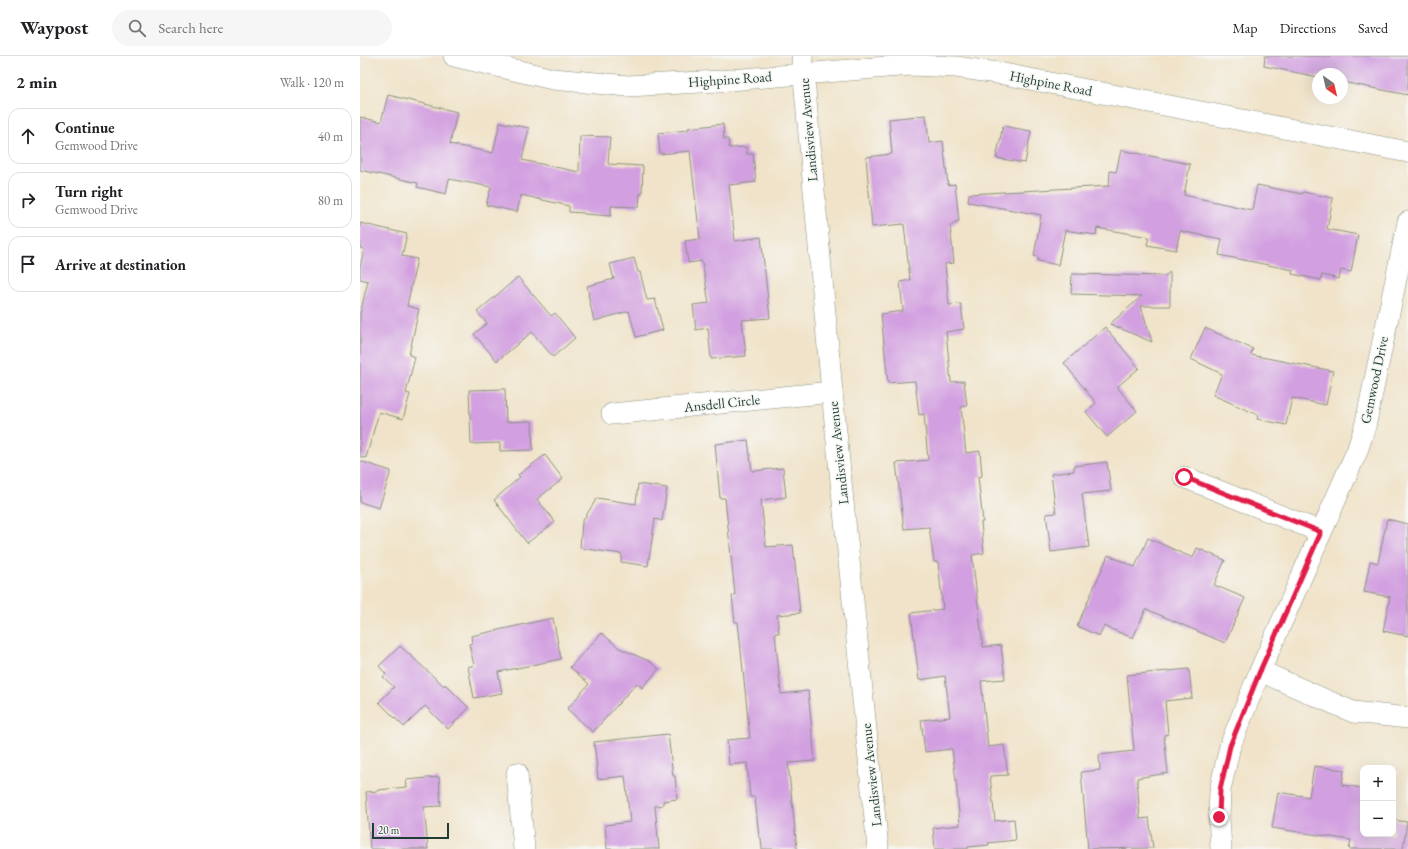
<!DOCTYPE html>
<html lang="en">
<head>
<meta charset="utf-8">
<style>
	body { margin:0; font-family:"EB Garamond",serif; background:#f6f6f6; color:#202124 }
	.controls { position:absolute; right:12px; bottom:12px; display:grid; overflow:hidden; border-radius:8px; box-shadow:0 4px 16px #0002 }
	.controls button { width:36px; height:36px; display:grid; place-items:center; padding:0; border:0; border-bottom:1px solid #e0e0e0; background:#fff; color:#202124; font:20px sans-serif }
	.compass { position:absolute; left:952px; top:12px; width:36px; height:36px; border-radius:50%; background:#fff; box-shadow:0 4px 16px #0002; rotate:146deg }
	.scale { position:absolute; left:12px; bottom:10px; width:77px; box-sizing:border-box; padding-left:4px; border:2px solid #1f3d34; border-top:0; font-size:11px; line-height:14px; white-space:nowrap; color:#1f3d34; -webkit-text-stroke:3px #f6f6f2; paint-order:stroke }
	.stop { position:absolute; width:12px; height:12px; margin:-9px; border:3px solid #e11d48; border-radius:50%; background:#fff }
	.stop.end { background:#e11d48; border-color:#fff; box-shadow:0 1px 4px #0008 }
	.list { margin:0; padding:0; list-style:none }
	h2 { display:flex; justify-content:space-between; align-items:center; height:52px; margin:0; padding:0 16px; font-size:17px }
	h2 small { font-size:13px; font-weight:400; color:#757577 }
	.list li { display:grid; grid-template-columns:26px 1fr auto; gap:12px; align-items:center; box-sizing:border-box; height:56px; margin:0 8px 8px; padding:0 8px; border:1px solid #e0e0e0; border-radius:12px }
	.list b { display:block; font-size:15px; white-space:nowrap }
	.list p { margin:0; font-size:13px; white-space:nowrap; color:#757577 }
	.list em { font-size:13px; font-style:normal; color:#757577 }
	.icon { flex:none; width:22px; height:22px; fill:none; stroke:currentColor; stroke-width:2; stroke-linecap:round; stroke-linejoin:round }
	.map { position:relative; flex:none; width:1048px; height:793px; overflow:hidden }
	header { display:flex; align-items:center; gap:24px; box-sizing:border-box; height:56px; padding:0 20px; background:#fff; border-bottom:1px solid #e0e0e0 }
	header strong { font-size:19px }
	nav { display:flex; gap:22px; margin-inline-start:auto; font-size:14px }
	.search { width:280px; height:36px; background:#f6f6f6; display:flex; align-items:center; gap:10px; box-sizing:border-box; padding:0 14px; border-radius:22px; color:#757577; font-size:15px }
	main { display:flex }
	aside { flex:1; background:#fff }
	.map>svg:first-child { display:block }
	.building { fill:#d29fe0 }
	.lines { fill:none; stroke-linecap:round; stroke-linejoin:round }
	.minor-casing { stroke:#88907e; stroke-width:22 }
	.minor { stroke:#fff; stroke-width:21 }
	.route { stroke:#e11d48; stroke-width:5 }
	.labels { text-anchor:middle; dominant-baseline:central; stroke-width:3; stroke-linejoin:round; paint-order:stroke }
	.street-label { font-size:14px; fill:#1f3d34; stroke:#f6f6f2 }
</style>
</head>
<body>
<header>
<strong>Waypost</strong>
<div class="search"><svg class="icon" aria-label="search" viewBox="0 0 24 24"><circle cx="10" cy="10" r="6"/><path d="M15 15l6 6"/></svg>Search here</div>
<nav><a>Map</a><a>Directions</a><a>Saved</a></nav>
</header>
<main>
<aside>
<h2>2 min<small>Walk · 120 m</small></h2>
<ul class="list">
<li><svg class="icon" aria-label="ahead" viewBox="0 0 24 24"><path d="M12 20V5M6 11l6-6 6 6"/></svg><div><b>Continue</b><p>Gemwood Drive</p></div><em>40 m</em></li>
<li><svg class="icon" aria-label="right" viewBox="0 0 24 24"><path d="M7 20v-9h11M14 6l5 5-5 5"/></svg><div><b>Turn right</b><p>Gemwood Drive</p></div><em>80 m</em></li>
<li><svg class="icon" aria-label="arrive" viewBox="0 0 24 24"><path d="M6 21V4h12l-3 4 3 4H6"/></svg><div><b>Arrive at destination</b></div></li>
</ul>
</aside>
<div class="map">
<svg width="1048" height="793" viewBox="0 0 1048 793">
	<rect width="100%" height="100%" fill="#f6f6f2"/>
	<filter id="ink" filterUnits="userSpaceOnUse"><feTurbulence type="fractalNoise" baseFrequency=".025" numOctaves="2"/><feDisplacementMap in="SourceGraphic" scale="8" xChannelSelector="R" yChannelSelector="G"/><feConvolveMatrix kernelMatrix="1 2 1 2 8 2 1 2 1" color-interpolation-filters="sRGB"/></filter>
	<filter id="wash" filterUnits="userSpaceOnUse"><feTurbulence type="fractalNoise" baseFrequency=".012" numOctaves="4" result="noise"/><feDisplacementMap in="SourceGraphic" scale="16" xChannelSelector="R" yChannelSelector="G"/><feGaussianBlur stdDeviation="0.9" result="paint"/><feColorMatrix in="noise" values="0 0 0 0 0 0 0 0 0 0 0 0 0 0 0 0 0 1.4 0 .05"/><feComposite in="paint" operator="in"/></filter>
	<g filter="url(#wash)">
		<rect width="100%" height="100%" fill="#f0e3c9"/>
		<g id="blocks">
			<g class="building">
				<path d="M 905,0 L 1048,0 L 1048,39 L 982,26 L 982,18 L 958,18 L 958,21 L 904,10 Z"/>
				<path d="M 28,39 L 97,56 L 90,88 L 133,97 L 140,66 L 169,72 L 162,104 L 219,116 L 220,80 L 250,81 L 248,108 L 283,110 L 282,138 L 280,138 L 279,151 L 251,150 L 251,160 L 224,158 L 224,157 L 209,156 L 209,150 L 161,139 L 157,156 L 126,149 L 131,131 L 89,123 L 86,138 L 57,131 L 58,127 L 0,114 L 0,61 L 21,66 Z"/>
				<path d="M 566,59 L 569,87 L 583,85 L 588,129 L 595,128 L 599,165 L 595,166 L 595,168 L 590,169 L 594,207 L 585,208 L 589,249 L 601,248 L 604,273 L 586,276 L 591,326 L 604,325 L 607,350 L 601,351 L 606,397 L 620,395 L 622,420 L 618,421 L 623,466 L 621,466 L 624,497 L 612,499 L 623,591 L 641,589 L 645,623 L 621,625 L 628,691 L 644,689 L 648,719 L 630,720 L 635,765 L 654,763 L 656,784 L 628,787 L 629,789 L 608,791 L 608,793 L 575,793 L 573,772 L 600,769 L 596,725 L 592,693 L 565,696 L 561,664 L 590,661 L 585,620 L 559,624 L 551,557 L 583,553 L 578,506 L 574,506 L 569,471 L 544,473 L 536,407 L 568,404 L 564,358 L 559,359 L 555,325 L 528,327 L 521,258 L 543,255 L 540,226 L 550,224 L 544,168 L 512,171 L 506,101 L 532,98 L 529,63 Z"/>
				<path d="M 363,68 L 364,83 L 368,83 L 369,92 L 386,91 L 387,98 L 393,98 L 396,126 L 369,129 L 375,185 L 401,181 L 410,262 L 382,264 L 386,300 L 351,303 L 348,272 L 336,274 L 333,249 L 349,247 L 342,205 L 328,207 L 325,185 L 340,183 L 330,95 L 300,98 L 298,77 L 328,74 L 328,72 Z"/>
				<path d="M 643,70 L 671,75 L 665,107 L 636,102 Z"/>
				<path d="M 761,94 L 830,108 L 824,139 L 892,154 L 897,129 L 942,138 L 943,136 L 973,142 L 967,173 L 998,179 L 991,216 L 981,214 L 979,223 L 962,219 L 961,224 L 932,218 L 933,214 L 859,199 L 862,183 L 820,175 L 816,194 L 787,189 L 789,181 L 737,172 L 736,179 L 705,174 L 698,209 L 678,205 L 678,201 L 674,200 L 681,159 L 608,146 L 609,138 L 749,130 L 750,115 L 756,116 Z"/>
				<path d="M 0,167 L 47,178 L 42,200 L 57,203 L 47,250 L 59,253 L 49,299 L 55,301 L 46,337 L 50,338 L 43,363 L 19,356 L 6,402 L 0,401 L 0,258 L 8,225 L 0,223 L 0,211 L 4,193 L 0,192 Z"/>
				<path d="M 274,202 L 278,216 L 280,216 L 287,244 L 295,243 L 303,274 L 276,281 L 269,255 L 234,265 L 228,238 L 229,238 L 227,230 L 254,223 L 250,208 Z"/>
				<path d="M 810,216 L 810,250 L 781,250 L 792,286 L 750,268 L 782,240 L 711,238 L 712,218 L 805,220 Z"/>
				<path d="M 158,221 L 191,260 L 195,257 L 215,282 L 193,301 L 172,276 L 137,305 L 114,278 L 127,267 L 117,256 Z"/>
				<path d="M 745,271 L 779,312 L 757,331 L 777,355 L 747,381 L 726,356 L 736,347 L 704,307 Z"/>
				<path d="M 845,272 L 893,293 L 891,299 L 973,315 L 966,349 L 932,342 L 926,369 L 897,363 L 898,359 L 853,339 L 862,318 L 831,303 Z"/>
				<path d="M 145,333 L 146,366 L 172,365 L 173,394 L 140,395 L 140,387 L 111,388 L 109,334 Z"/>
				<path d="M 388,384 L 392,415 L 423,412 L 426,441 L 401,444 L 406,491 L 433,489 L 440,557 L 417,559 L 419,577 L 415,577 L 421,638 L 448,635 L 455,705 L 428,707 L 437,793 L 402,793 L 401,782 L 399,782 L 395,741 L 390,741 L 387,707 L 369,709 L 367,684 L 390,682 L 378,566 L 375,566 L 372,540 L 375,539 L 365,442 L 360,442 L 355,388 Z"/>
				<path d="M 185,399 L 203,423 L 177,443 L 195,466 L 167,487 L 134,444 L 160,421 L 158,419 Z"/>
				<path d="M 0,405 L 31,415 L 19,452 L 0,446 Z"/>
				<path d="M 747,406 L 751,435 L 722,438 L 729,491 L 691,496 L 686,458 L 696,457 L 691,418 L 714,415 L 714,410 Z"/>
				<path d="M 278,428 L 307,432 L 302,465 L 295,463 L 288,510 L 261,506 L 262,498 L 220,492 L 222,466 L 237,442 L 276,448 Z"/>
				<path d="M 1027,463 L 1048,468 L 1048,580 L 1023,575 L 1030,541 L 1004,536 L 1010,505 L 1018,507 Z"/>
				<path d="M 788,482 L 833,502 L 837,492 L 865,504 L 854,529 L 885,542 L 865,587 L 786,553 L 773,582 L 744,570 L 739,580 L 717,570 L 748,499 L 775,511 Z"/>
				<path d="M 193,562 L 201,603 L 138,616 L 142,637 L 114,642 L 108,611 L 114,609 L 109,588 L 112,587 L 111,580 Z"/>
				<path d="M 242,577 L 259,592 L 289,605 L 299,613 L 282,632 L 277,627 L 233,676 L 207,653 L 229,628 L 210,611 Z"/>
				<path d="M 40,590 L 84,630 L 85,628 L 109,652 L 88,673 L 65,650 L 44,671 L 19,646 L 34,631 L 23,621 L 26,618 L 19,610 Z"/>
				<path d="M 829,613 L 832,642 L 805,645 L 808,678 L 804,679 L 808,717 L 777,722 L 780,763 L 789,762 L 793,792 L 728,793 L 721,716 L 740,714 L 739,699 L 774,695 L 767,619 Z"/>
				<path d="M 308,678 L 313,720 L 315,720 L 317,743 L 303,745 L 303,749 L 295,750 L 299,793 L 247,793 L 245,769 L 270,766 L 265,720 L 238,723 L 234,686 Z"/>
				<path d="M 954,710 L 984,714 L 982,729 L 1003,732 L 1003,778 L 1033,778 L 1033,764 L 1047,766 L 1043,793 L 989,793 L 991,784 L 912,772 L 918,736 L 949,741 Z"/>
				<path d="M 79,721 L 81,750 L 64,751 L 68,793 L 10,793 L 6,736 L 18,735 L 18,734 L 47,731 L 46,724 Z"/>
			</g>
		</g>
	</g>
	<g filter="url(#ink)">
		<use href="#blocks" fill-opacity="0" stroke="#88907e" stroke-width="1"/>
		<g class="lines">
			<defs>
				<g id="minor">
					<path d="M 94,0 L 193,23 L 268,30 L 359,25 L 551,9 L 596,11 L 644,18 L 1048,96"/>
					<path d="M 442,0 L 472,336 L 518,793"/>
					<path d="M 252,358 L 472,336"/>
					<path d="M 824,421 L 961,476"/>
					<path d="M 900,615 L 993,656 L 1048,662"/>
					<path d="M 157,717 L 164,793"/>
					<path d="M 861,793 L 859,761 L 860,734 L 870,690 L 900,615 L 997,395 L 1005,371 L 1048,166"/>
				</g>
			</defs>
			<use href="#minor" class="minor-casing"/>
			<use href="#minor" class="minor"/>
		</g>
	</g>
	<g class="lines" filter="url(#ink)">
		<path class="route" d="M 824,421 L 961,476 L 900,615 L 870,690 L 860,734 L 859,761"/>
	</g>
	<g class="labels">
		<g class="street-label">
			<text transform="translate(370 23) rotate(-4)">Highpine Road</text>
			<text transform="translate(691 27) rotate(11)">Highpine Road</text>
			<text transform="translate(448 74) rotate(-95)">Landisview Avenue</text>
			<text transform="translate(1014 324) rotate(-78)">Gemwood Drive</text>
			<text transform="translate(362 347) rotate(-6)">Ansdell Circle</text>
			<text transform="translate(478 397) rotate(-96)">Landisview Avenue</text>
			<text transform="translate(511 719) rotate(-96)">Landisview Avenue</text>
		</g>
	</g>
</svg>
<div class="controls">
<button>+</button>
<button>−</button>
</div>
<svg class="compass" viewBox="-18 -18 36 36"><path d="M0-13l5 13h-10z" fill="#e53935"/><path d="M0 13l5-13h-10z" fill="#757577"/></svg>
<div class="scale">20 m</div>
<div class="stop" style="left:824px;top:421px"></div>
<div class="stop end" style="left:859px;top:761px"></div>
</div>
</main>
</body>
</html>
